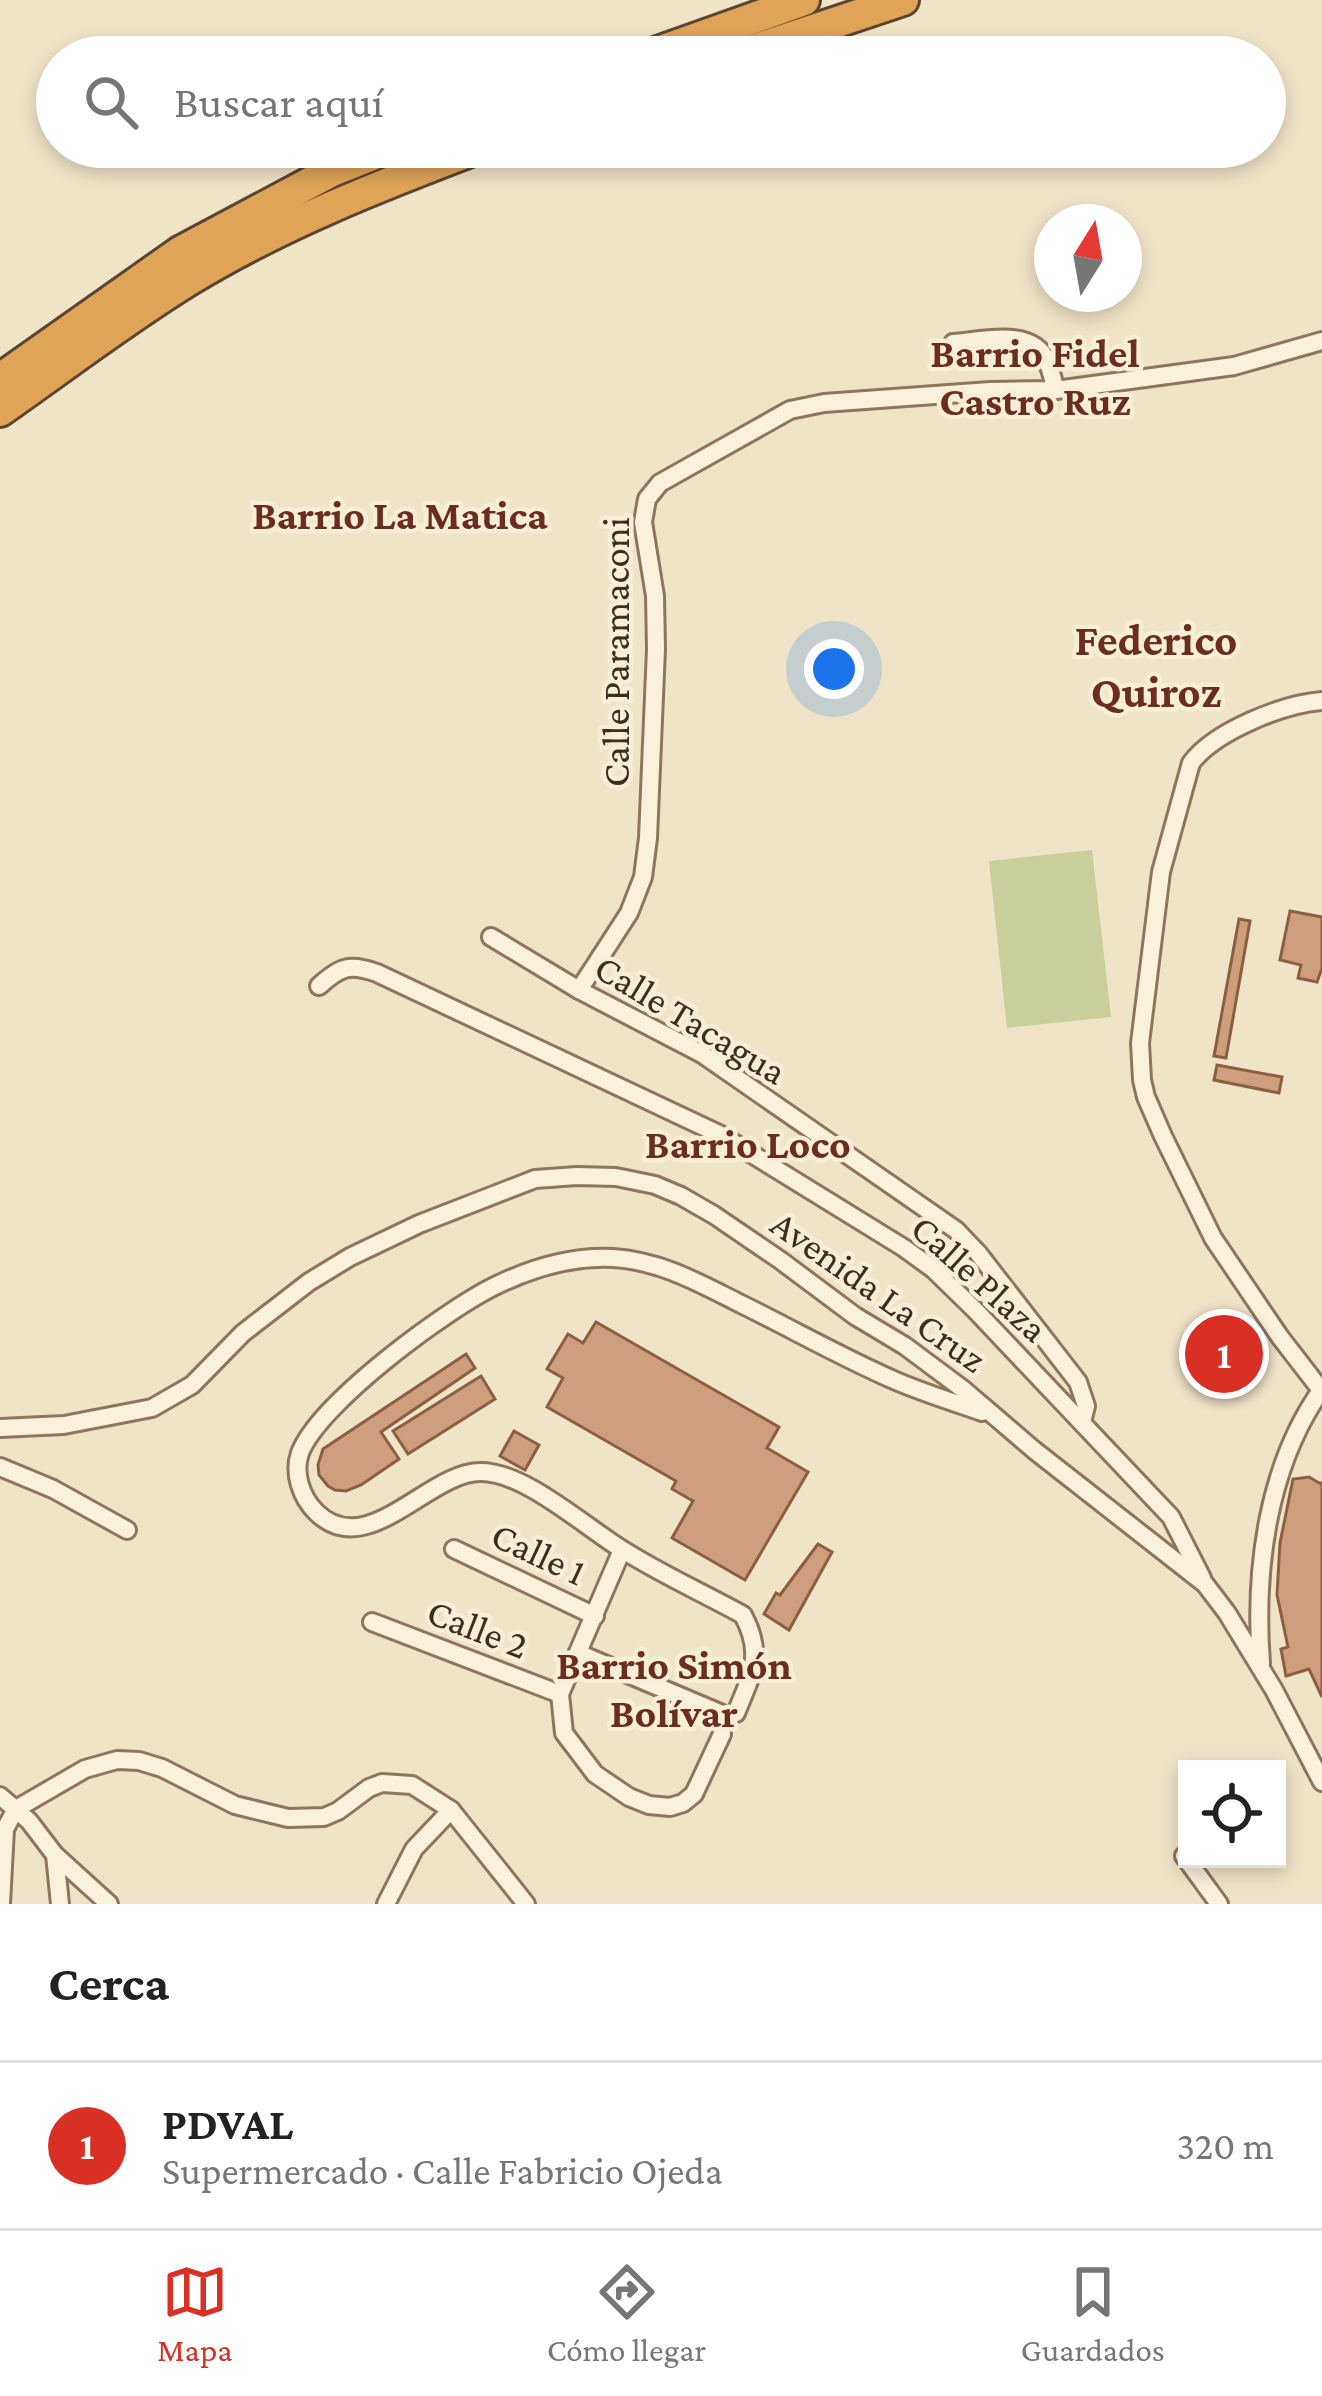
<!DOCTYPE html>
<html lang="es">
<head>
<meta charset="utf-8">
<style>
	body { margin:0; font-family:"Crimson Pro",serif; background:#f6f6f6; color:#222 }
	.controls { position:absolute; right:36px; bottom:36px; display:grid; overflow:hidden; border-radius:0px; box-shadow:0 6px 18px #0003 }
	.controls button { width:108px; height:108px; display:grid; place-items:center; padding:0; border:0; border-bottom:3px solid #e0e0e0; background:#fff; color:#222; font:60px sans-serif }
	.compass { position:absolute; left:1034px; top:204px; width:108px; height:108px; border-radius:50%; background:#fff; box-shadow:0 6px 18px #0003; rotate:11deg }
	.you { position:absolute; left:834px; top:669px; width:42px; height:42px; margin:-30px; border:9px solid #fff; border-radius:50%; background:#1a73e8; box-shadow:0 0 0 18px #1a73e833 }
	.badge { display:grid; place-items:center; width:78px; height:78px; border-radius:50%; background:#d93025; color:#fff; font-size:39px; font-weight:700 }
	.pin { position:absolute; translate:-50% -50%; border:6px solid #fff; box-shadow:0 3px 12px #0006 }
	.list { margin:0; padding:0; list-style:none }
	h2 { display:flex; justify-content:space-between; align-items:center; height:156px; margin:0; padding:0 48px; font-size:51px }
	h2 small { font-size:39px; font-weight:400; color:#767676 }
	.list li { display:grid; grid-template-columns:78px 1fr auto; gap:36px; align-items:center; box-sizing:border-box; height:168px; padding:0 48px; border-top:3px solid #e0e0e0 }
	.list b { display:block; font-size:45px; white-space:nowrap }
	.list p { margin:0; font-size:39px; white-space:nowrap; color:#767676 }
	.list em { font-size:39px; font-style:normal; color:#767676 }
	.icon { flex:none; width:66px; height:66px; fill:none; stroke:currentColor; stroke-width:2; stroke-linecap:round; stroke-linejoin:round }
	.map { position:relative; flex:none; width:1322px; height:1904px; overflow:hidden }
	.search { position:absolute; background:#fff; box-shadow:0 6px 18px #0003; left:36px; right:36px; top:36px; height:132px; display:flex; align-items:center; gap:30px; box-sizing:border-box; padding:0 42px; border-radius:66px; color:#767676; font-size:45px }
	.sheet { height:324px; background:#fff }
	nav { display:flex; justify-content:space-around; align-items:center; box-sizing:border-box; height:168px; border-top:3px solid #e0e0e0; background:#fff; font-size:33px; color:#767676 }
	nav a { display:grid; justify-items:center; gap:6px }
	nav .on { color:#d93025 }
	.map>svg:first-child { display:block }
	.green { fill:#c9cf9b }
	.building { fill:#cf9f7d; stroke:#8d5f41; stroke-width:3 }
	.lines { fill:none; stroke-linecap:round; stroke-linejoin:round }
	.street-casing { stroke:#8d765c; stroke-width:22 }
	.highway-casing { stroke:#5b4430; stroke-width:36 }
	.street { stroke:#faf1dc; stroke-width:16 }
	.highway { stroke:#e0a458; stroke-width:30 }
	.labels { text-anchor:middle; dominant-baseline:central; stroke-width:9; stroke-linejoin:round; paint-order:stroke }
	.street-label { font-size:39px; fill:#3d2e20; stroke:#f7eed8 }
	.neighbourhood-label { font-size:42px; font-weight:bold; fill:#6b2e1e; stroke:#f7eed8 }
	.quarter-label { font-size:45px; font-weight:bold; fill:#6b2e1e; stroke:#f7eed8 }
</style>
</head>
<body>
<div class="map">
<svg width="1322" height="1904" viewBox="0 0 1322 1904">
	<rect width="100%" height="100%" fill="#f0e4c8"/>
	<path class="green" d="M 1092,850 L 1111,1017 L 1007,1028 L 989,861 Z"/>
	<g class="building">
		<path d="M 1290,911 L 1322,917 L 1322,968 L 1317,982 L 1298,978 L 1301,965 L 1280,960 Z"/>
		<path d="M 1239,919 L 1250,921 L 1226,1058 L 1214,1056 Z"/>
		<path d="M 1217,1065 L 1282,1077 L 1279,1093 L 1214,1080 Z"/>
		<path d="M 1238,1321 L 1248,1344 L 1259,1346 L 1256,1361 L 1204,1384 L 1186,1344 Z"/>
		<path d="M 596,1322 L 779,1427 L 767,1448 L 808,1472 L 745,1580 L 672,1538 L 693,1501 L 672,1489 L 676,1481 L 547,1407 L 563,1378 L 547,1369 L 568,1334 L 583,1343 Z"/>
		<path d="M 466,1354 L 475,1368 L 381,1432 L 399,1459 L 361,1485 L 346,1491 L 335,1490 L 328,1486 L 319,1475 L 318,1465 L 323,1449 Z"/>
		<path d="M 481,1376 L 495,1399 L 408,1454 L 393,1431 Z"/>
		<path d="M 514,1431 L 539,1445 L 525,1470 L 500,1456 Z"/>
		<path d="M 1309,1477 L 1321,1484 L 1322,1482 L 1322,1697 L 1309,1669 L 1286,1676 L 1281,1649 L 1288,1647 L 1277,1595 L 1280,1543 L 1293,1479 Z"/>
		<path d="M 818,1544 L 832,1552 L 789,1630 L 764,1614 L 776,1593 L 780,1595 Z"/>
	</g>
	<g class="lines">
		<defs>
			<g id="street">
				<path d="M 953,343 C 982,341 1032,327 1047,361 C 1051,370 1053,381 1056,390"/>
				<path d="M 491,937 L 579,990 L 702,1054 L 956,1230 L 978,1253 L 1078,1382 L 1086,1406 L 1082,1422"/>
				<path d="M 319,986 C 340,967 349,963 377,973 L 721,1135 L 904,1248 L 933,1269 L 975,1310 L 1171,1517 L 1202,1578"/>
				<path d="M 579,990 L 629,913 L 643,877 L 648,838 L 656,649 L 655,596 L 643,522 L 647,499 L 660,483 L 790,410 L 824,403 L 990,391 L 1056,390 L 1234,366 L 1322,341"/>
				<path d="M 1321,1390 L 1280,1337 L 1213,1238 L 1163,1136 L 1146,1097 L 1142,1080 L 1140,1043 L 1161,872 L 1191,763 C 1215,731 1283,704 1322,701"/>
				<path d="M 0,1428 L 64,1425 L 152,1408 L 192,1385 L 243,1333 L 309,1282 L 350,1257 L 419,1224 L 535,1179 L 577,1176 L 616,1177 L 655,1185 L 681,1196 L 714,1215 L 780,1260 L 855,1316 L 905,1346 L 964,1390 L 1034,1450 L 1205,1584 L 1227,1613 L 1274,1690 L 1322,1782"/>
				<path d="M 0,1467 L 53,1489 L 127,1530"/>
				<path d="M 454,1549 L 595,1616"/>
				<path d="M 622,1550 L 560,1694 L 564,1733 L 595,1774 L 629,1797 L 649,1805 L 670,1807 L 683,1803 L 694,1794 L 722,1734"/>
				<path d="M 372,1622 L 560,1694"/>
				<path d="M 578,1653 L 727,1716 L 736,1713 C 752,1674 764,1654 743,1615 C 703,1593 661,1574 623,1550 C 585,1527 525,1472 481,1472 C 429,1471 367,1563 316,1512 C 301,1497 293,1473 300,1453 C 319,1403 449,1307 499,1284 C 535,1267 573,1256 613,1258 C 661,1261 699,1283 741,1304 C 792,1329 843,1358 896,1381 C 924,1393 953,1402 982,1412"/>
				<path d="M 1261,1663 C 1254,1571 1267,1466 1322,1389"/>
				<path d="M 0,1796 L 29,1821 L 55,1855 L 109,1904"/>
				<path d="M 55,1855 L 60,1904"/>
				<path d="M 1184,1856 L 1219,1904"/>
				<path d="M 1,1904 L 5,1829 L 16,1809 L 85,1769 L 117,1760 L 139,1761 L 162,1768 L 235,1805 L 288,1818 L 324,1817 L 338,1811 L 369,1788 L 382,1783 L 412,1785 L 451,1810 L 526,1904"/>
				<path d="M 386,1904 L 414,1849 L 451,1810"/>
			</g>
			<g id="highway">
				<path d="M 644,57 L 804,0"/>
				<path d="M 732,57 L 903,0"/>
				<path d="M 0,379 L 180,252 L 332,171 L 392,147"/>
				<path d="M 0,411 C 63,367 124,320 189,280 C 281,224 381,185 481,147"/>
			</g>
		</defs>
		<use href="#street" class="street-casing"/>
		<use href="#highway" class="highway-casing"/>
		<use href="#street" class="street"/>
		<use href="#highway" class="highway"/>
	</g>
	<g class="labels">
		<g class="street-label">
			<text transform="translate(615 652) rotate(-90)">Calle Paramaconi</text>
			<text transform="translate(691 1019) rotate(31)">Calle Tacagua</text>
			<text transform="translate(980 1278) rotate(42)">Calle Plaza</text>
			<text transform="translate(879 1291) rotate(35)">Avenida La Cruz</text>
			<text transform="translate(539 1553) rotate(25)">Calle 1</text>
			<text transform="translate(478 1628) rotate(21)">Calle 2</text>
		</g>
		<g class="neighbourhood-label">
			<text x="1035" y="352">Barrio Fidel<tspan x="1035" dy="48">Castro Ruz</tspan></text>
			<text x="400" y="514">Barrio La Matica</text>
			<text x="748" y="1143">Barrio Loco</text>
			<text x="674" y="1664">Barrio Simón<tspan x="674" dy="48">Bolívar</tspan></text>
		</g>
		<g class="quarter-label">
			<text x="1156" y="640">Federico<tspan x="1156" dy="52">Quiroz</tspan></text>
		</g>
	</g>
</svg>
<div class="controls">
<button><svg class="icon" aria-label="locate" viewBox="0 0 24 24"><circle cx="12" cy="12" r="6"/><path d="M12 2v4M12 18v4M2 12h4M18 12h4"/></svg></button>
</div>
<svg class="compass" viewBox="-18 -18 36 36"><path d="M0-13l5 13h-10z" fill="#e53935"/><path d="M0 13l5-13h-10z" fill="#767676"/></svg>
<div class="you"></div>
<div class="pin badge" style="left:1224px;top:1354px">1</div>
<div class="search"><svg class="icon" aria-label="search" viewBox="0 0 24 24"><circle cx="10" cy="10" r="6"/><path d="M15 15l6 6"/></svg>Buscar aquí</div>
</div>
<section class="sheet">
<h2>Cerca<small></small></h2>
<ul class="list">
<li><span class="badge">1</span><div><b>PDVAL</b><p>Supermercado · Calle Fabricio Ojeda</p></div><em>320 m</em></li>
</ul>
</section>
<nav>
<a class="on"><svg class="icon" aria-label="map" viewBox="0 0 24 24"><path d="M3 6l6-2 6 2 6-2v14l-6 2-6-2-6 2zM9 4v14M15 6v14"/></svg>Mapa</a>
<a><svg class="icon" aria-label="directions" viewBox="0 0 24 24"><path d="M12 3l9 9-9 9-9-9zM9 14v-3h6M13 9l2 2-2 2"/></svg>Cómo llegar</a>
<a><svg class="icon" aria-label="saved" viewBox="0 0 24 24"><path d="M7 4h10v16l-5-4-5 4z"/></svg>Guardados</a>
</nav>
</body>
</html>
